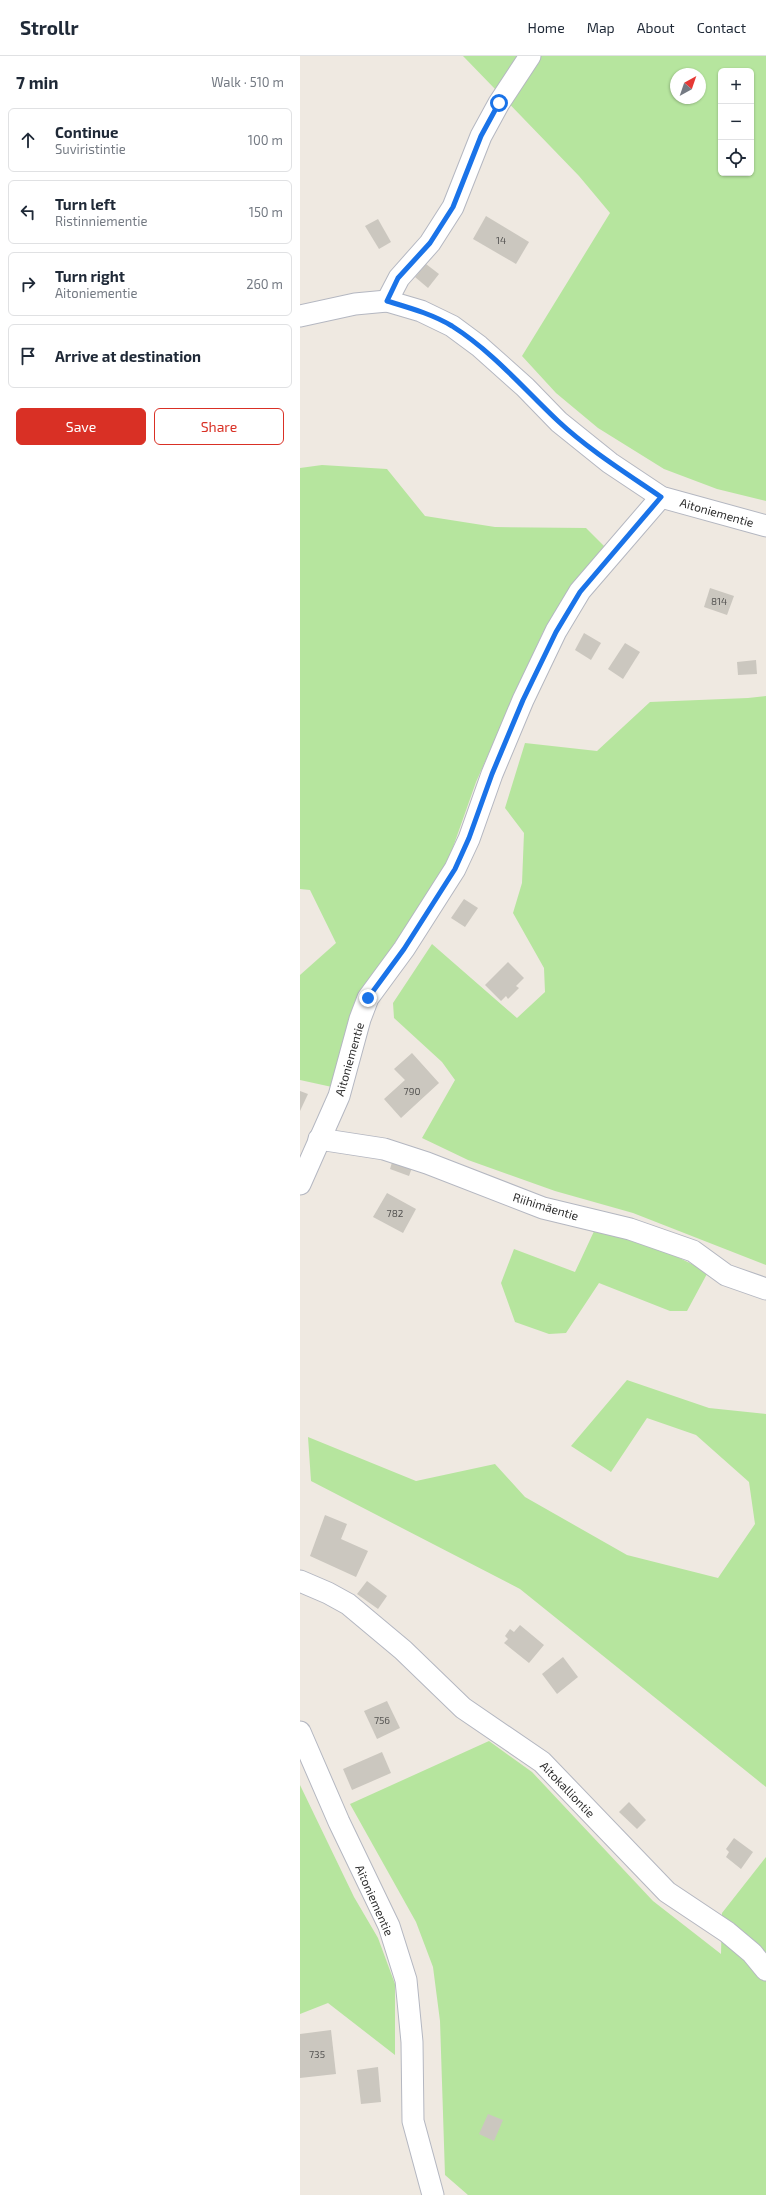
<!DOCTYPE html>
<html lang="en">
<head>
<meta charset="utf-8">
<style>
	body { margin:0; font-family:"Exo 2",sans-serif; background:#f6f6f7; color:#1f2937 }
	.controls { position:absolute; right:12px; top:12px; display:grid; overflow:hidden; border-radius:6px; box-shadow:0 1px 3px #0004 }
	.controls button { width:36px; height:36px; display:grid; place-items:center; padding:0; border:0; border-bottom:1px solid #e0e1e3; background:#fff; color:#1f2937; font:20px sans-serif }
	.compass { position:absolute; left:370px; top:12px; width:36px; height:36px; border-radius:50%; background:#fff; box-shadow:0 1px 3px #0004; rotate:40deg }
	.stop { position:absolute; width:12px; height:12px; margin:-9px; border:3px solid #1a73e8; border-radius:50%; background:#fff }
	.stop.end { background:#1a73e8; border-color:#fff; box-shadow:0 1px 4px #0008 }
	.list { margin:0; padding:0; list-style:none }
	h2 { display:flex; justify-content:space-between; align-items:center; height:52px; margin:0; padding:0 16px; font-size:17px }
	h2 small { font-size:13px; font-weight:400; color:#747a83 }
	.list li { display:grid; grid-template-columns:26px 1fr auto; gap:12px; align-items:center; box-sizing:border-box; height:64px; margin:0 8px 8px; padding:0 8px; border:1px solid #e0e1e3; border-radius:6px }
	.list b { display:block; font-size:15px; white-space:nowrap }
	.list p { margin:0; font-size:13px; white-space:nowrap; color:#747a83 }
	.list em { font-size:13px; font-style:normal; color:#747a83 }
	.actions { display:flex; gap:8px; padding:12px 16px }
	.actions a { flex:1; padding:9px 0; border:1px solid #d93025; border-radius:6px; text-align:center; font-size:14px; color:#d93025 }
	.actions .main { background:#d93025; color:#fff }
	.icon { flex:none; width:22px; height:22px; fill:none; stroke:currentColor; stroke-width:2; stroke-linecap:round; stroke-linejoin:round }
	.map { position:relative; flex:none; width:466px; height:2139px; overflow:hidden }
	header { display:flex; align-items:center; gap:24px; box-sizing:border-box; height:56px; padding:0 20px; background:#fff; border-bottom:1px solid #e0e1e3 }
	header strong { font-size:19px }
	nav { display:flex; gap:22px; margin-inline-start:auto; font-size:14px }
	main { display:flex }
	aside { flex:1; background:#fff }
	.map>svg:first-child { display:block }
	.green { fill:#b6e59e; fill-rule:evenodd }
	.building { fill:#cbc7bf }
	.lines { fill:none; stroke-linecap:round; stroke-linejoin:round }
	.minor-casing { stroke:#b4b7c1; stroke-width:23 }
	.minor { stroke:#fff; stroke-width:21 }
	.route { stroke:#1a73e8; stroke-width:5 }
	.labels { text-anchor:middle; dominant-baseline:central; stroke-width:4; stroke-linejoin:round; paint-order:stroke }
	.number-label { font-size:10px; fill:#555452 }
	.street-label { font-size:12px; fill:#2e2e2e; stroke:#fff }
</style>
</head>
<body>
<header>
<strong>Strollr</strong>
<nav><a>Home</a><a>Map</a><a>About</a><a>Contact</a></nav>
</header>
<main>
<aside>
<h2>7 min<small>Walk · 510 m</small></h2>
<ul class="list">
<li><svg class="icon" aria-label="ahead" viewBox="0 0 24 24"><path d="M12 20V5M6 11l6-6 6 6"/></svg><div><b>Continue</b><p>Suviristintie</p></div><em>100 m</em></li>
<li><svg class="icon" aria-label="left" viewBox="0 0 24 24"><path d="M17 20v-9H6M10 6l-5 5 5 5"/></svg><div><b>Turn left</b><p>Ristinniementie</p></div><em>150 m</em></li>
<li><svg class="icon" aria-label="right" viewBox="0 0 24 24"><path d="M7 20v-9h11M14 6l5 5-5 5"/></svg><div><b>Turn right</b><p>Aitoniementie</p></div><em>260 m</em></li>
<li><svg class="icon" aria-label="arrive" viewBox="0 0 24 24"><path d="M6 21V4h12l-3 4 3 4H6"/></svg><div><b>Arrive at destination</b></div></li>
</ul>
<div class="actions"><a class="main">Save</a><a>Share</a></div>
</aside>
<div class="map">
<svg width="466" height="2139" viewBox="0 0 466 2139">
	<rect width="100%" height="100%" fill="#efe9e1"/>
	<g class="green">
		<path d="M 163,0 L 466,0 L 466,445 L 417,433 L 364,413 L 298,372 L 256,337 L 222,300 L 310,157 L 279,120 ZM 421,15 L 451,15 L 451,117 L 421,117 ZM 376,18 L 400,18 L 400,42 L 376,42 Z"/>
		<path d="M 22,409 L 87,413 L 125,460 L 195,471 L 286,472 L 304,490 L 274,530 L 243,576 L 176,726 L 146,811 L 32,1031 L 0,1024 L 0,919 L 36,887 L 10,834 L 0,833 L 0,412 Z"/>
		<path d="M 466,640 L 466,1209 L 333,1157 L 255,1135 L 168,1104 L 122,1082 L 155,1024 L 142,1006 L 94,962 L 93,947 L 132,888 L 217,962 L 245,936 L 244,912 L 213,857 L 222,827 L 224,777 L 205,752 L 225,687 L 297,695 L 350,646 L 448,642 Z"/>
		<path d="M 296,1171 L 351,1188 L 408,1216 L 387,1255 L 370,1255 L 299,1227 L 266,1277 L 249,1278 L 215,1266 L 201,1227 L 214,1193 L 275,1216 Z"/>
		<path d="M 327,1324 L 409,1352 L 466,1358 L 466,1731 L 220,1533 L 11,1425 L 8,1381 L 116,1425 L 195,1408 L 225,1441 L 327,1499 L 418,1522 L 455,1468 L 449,1426 L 396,1379 L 347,1362 L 311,1416 L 271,1390 Z"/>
		<path d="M 189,1685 L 232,1716 L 353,1845 L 421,1898 L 422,1857 L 466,1801 L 466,2139 L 168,2139 L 145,2119 L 140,1965 L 133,1911 L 116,1866 L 50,1748 Z"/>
		<path d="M 0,1729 L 54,1841 L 78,1882 L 95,1928 L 95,1999 L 28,1947 L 0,1958 Z"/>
	</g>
	<g class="building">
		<path d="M 186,160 L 229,186 L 216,208 L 173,183 Z"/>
		<path d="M 78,163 L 91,186 L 79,193 L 65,170 Z"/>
		<path d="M 126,208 L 139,218 L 128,232 L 115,221 Z"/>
		<path d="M 410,532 L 434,540 L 427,559 L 404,551 Z"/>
		<path d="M 284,577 L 301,587 L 291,604 L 275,594 Z"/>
		<path d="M 325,587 L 340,596 L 323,623 L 308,613 Z"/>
		<path d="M 456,604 L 457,618 L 438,619 L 437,606 Z"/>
		<path d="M 164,843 L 178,852 L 165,871 L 151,862 Z"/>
		<path d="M 208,906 L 224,922 L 216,930 L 219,932 L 208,943 L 206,940 L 201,945 L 185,929 Z"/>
		<path d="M 112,997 L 139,1027 L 101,1062 L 84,1043 L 105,1024 L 94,1013 Z"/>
		<path d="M 0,1035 L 8,1038 L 0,1055 Z"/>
		<path d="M 93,1103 L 113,1109 L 109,1120 L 90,1113 Z"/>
		<path d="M 87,1137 L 116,1153 L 103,1177 L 73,1161 Z"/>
		<path d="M 25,1459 L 47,1468 L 41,1483 L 68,1495 L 56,1521 L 10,1500 Z"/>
		<path d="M 67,1525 L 87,1540 L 78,1553 L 57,1538 Z"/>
		<path d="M 220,1569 L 244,1589 L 229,1607 L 204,1587 L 208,1583 L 205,1580 L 210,1573 L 214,1576 Z"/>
		<path d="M 263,1601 L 278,1621 L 257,1638 L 242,1618 Z"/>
		<path d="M 87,1645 L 100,1672 L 77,1683 L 64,1655 Z"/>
		<path d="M 82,1696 L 91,1717 L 52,1734 L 43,1713 Z"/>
		<path d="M 329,1746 L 346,1764 L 337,1773 L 319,1756 Z"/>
		<path d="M 434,1782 L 453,1796 L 441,1813 L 426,1801 L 429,1796 L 426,1793 Z"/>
		<path d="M 31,1974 L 36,2018 L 0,2022 L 0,1978 Z"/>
		<path d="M 78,2011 L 81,2046 L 61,2048 L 57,2014 Z"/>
		<path d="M 188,2058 L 203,2064 L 194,2085 L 179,2078 Z"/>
	</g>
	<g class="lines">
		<defs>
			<g id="minor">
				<path d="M 87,245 L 99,222 L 130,187 L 153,151 L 181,80 L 199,47 L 230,0"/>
				<path d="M 0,260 L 55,248 L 87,245 L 121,255 L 152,270 L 179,290 L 225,331 L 259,366 L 310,407 L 361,441 L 466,470"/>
				<path d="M 19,1083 L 84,1093 L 127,1107 L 243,1152 L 330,1173 L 393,1195 L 426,1219 L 466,1233"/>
				<path d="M 0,1128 L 39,1040 L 60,963 L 68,942 L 104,893 L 155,813 L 169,783 L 192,718 L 223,644 L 256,575 L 280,535 L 361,441"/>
				<path d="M 0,1525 L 28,1537 L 48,1548 L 103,1594 L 163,1652 L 242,1706 L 367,1836 L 427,1876 L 452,1897 L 466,1914"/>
				<path d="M 0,1676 L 39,1766 L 89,1870 L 106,1924 L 112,1986 L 113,2065 L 133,2139"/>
			</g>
		</defs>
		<use href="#minor" class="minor-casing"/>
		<use href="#minor" class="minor"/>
	</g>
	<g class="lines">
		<path class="route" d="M 68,942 L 104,893 L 155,813 L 169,782 L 192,718 L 223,644 L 256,576 L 280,536 L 361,441 C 326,417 289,394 258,365 C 224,333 193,296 152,270 C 132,258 110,252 87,245 L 98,222 L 130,187 L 153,151 L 181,80 L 199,47"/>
	</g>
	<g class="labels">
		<g class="number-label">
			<text x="201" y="184">14</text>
			<text x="419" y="545">814</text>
			<text x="112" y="1035">790</text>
			<text x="95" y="1157">782</text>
			<text x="82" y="1664">756</text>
			<text x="17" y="1998">735</text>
		</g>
		<g class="street-label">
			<text transform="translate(417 456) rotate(16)">Aitoniementie</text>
			<text transform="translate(49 1003) rotate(-74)">Aitoniementie</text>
			<text transform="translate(246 1150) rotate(17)">Riihimäentie</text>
			<text transform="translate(268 1733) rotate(46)">Aitokalliontie</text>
			<text transform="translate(75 1844) rotate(66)">Aitoniementie</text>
		</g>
	</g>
</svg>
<div class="controls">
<button>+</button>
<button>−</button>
<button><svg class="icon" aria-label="locate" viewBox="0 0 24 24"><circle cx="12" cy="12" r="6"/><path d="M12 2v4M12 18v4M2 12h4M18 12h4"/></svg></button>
</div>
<svg class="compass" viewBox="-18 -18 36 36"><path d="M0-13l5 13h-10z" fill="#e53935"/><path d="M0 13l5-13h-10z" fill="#747a83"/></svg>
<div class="stop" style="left:199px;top:47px"></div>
<div class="stop end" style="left:68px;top:942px"></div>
</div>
</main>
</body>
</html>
